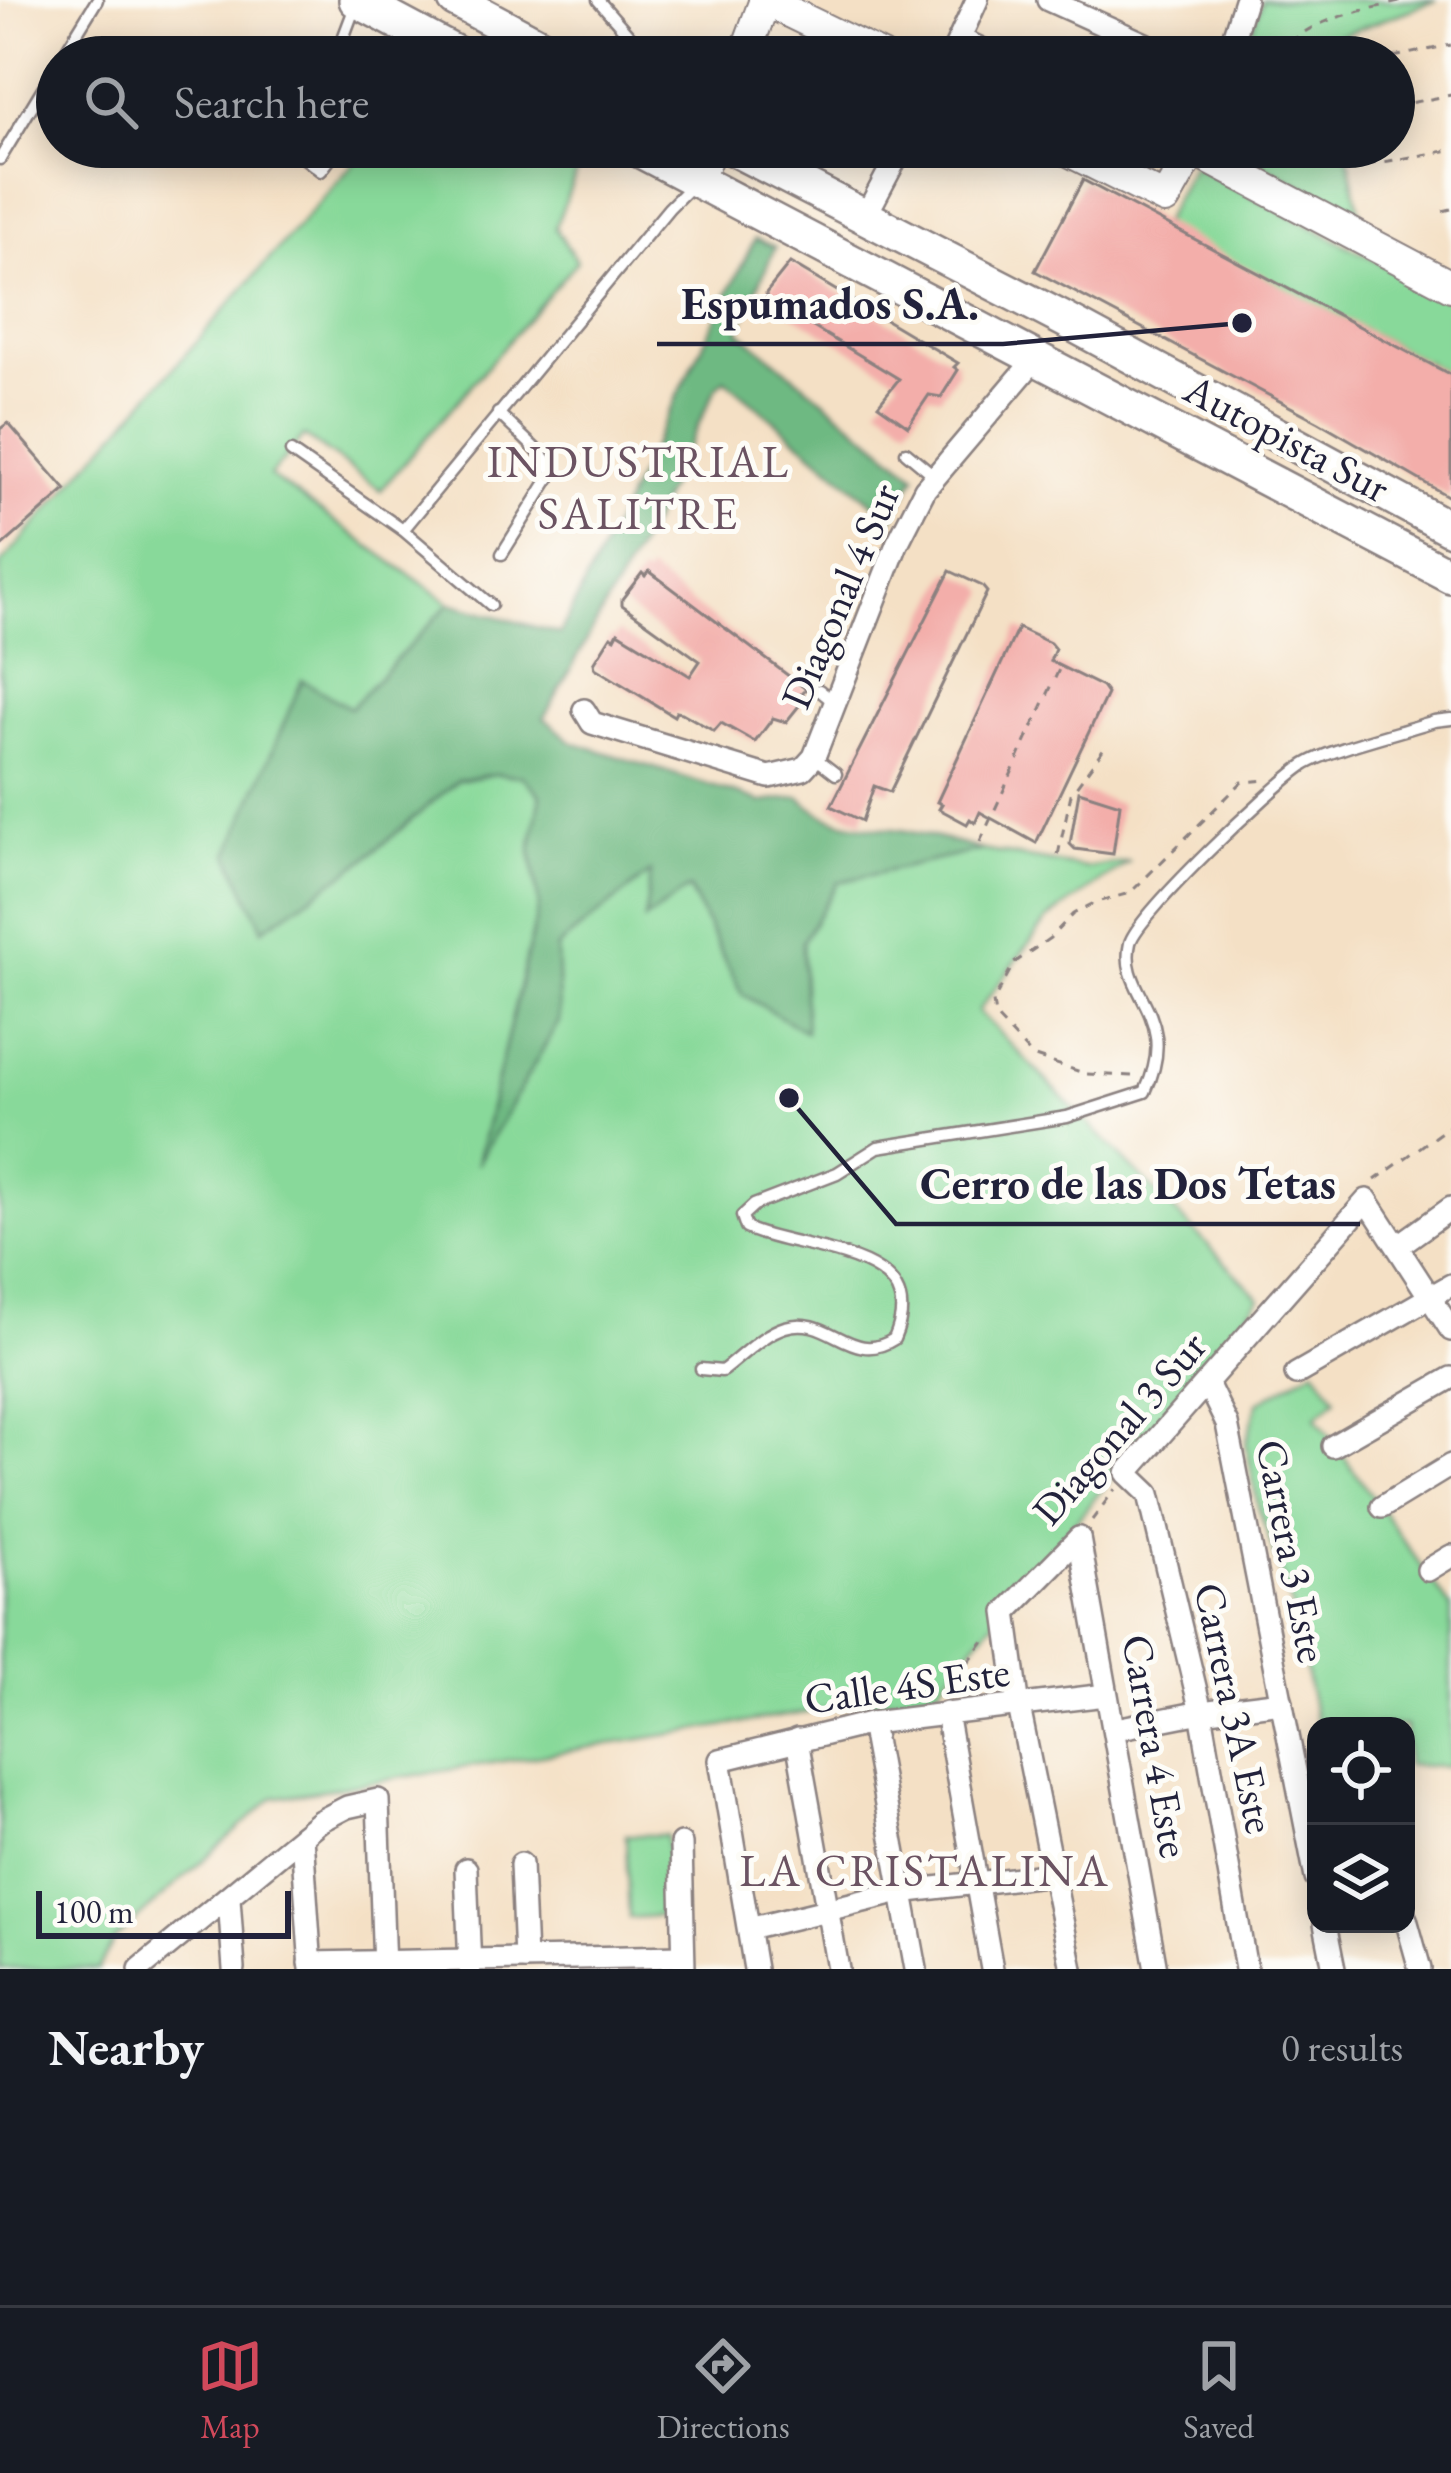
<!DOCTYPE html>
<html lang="en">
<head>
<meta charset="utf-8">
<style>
	body { margin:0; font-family:"EB Garamond",serif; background:#242831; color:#f1f3f6 }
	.controls { position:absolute; right:36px; bottom:36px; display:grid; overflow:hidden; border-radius:24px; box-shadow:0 6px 30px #0003 }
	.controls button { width:108px; height:108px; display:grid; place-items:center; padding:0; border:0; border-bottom:3px solid #363941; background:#171b24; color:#f1f3f6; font:60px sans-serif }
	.scale { position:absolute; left:36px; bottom:30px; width:255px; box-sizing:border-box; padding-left:12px; border:6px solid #22223b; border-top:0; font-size:33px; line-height:42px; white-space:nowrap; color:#22223b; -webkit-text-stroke:9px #fdfcf7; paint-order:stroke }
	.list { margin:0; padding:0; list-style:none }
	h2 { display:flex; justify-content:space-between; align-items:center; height:156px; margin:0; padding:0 48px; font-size:51px }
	h2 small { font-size:39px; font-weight:400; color:#9ea1a6 }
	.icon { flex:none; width:66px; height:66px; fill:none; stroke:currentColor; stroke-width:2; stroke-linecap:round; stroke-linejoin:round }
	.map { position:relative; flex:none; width:1451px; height:1969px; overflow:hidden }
	.search { position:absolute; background:#171b24; box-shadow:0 6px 30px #0003; left:36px; right:36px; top:36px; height:132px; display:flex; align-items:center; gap:30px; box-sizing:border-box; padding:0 42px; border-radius:66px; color:#9ea1a6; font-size:45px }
	.sheet { height:336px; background:#171b24 }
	nav { display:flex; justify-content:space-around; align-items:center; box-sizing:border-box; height:168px; border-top:3px solid #363941; background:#171b24; font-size:33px; color:#9ea1a6 }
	nav a { display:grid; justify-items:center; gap:6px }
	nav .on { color:#d1495b }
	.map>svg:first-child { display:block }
	.green { fill:#88d99a; stroke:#557e6a; stroke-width:3 }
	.forest { fill:#6eb982; stroke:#486e5e; stroke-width:3 }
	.building { fill:#f3aeaa }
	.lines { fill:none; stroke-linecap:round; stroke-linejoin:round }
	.service-casing { stroke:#8b8180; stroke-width:15 }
	.minor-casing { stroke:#8b8180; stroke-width:26 }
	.secondary-casing { stroke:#8b8180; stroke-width:34 }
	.trunk-casing { stroke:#8b8180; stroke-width:38 }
	.path { stroke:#8b8180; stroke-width:3; stroke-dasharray:9 9; stroke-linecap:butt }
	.service { stroke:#fff; stroke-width:10 }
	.minor { stroke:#fff; stroke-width:21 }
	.secondary { stroke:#fff; stroke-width:30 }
	.trunk { stroke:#fff; stroke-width:33 }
	.labels { text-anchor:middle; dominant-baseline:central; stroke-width:10; stroke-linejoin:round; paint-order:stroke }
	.street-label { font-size:42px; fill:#22223b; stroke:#fdfcf7 }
	.neighbourhood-label { font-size:45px; letter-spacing:3px; fill:#6b5362; stroke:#fdfcf7 }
	.leader { fill:none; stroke:#22223b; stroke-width:4.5 }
	.callout-dot { fill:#22223b; stroke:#fdfcf7; stroke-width:4.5 }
	.callout-label { font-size:45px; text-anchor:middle; font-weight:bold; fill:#22223b; stroke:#fdfcf7; stroke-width:10; stroke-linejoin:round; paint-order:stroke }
</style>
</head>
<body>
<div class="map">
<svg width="1451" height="1969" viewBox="0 0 1451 1969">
	<rect width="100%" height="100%" fill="#fdfcf7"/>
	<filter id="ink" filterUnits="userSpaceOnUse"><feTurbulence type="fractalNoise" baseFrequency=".00833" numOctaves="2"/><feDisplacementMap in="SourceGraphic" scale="24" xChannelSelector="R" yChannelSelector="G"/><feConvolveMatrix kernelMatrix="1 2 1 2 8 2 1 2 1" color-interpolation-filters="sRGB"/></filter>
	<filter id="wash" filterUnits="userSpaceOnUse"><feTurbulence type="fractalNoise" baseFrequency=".004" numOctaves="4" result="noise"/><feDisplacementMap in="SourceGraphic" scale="48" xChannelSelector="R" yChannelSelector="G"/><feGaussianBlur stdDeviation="2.7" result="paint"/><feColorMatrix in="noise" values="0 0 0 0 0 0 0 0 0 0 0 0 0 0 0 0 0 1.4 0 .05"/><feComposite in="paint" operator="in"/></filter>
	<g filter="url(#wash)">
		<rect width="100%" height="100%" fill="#f4e0c5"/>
		<g class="green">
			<path d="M 1262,0 L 1437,0 L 1325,41 L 1327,57 L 1243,57 Z"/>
			<path d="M 368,147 L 585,149 L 555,228 L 577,261 L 381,490 L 304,436 L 270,476 L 450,603 L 350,708 L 303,681 L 263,928 L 364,860 L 457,781 L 495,774 L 523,776 L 541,796 L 531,849 L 539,905 L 478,1158 L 559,1021 L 557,947 L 651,872 L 645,918 L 688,888 L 742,994 L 805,1031 L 802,942 L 838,882 L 982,850 L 1086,868 L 1130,861 L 1047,920 L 978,1011 L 1260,1298 L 935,1692 L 273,1798 L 115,1939 L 98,1969 L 0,1969 L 0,565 Z"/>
			<path d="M 1230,147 L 1346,147 L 1361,217 Z"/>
			<path d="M 1193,165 L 1451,300 L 1451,375 L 1161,225 Z"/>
			<path d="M 1315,1368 L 1336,1398 L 1316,1417 L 1451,1608 L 1451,1767 L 1406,1765 L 1406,1726 L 1317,1726 L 1290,1600 L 1258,1507 L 1246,1443 L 1258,1403 Z"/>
			<path d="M 626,1835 L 666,1835 L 672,1915 L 629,1918 Z"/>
		</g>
		<path class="forest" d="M 755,239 L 775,247 L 739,331 L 916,475 L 892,519 L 725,379 L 716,388 L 649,527 L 544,718 L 572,742 L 762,802 L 800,797 C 829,828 868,825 907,831 C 932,836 957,843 982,850 L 838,882 L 802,942 L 806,1032 L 742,994 L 689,888 L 645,920 L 650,873 L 557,947 L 559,1021 L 477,1164 L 539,905 L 531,849 L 541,795 L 522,776 L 495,774 L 457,781 L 364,860 L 263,929 L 229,854 L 302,680 L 350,708 L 450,603 L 560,634 Z"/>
		<g id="blocks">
			<g class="building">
				<path d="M 1083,180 L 1451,375 L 1451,498 L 1319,422 L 1035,271 Z"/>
				<path d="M 790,263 L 958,363 L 954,367 L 958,370 L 941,397 L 929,395 L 908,426 L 878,405 L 899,379 L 767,299 L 766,293 Z"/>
				<path d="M 8,423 L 66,490 L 0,548 L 0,429 Z"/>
				<path d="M 649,571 L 806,689 L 802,693 L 806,697 L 786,722 L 773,718 L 755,742 L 721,723 L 714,731 L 682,713 L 676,712 L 674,716 L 595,668 L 594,663 L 611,636 L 615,638 L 618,632 L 690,676 L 700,661 L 622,605 L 622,599 L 642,573 L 645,576 Z"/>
				<path d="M 950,571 L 982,586 L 987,592 L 890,792 L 874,786 L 862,821 L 831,806 Z"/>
				<path d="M 1018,628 L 1050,643 L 1055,649 L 1050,661 L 1102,687 L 1107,694 L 1036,843 L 980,812 L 975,823 L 970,819 L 967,824 L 939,809 L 942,804 L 937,802 Z"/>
				<path d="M 1079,791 L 1120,804 L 1113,854 L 1075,849 L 1070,844 Z"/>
			</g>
		</g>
	</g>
	<g filter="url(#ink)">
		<use href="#blocks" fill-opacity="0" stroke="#8b8180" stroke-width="3"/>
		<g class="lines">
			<defs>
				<g id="service">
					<path d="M 598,0 L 648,57"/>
					<path d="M 62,57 L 97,0"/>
					<path d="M 336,57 L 356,4"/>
					<path d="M 290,147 L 321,171 L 339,147"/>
					<path d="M 0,159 L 57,65"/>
					<path d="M 498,413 L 546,459 L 552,474 L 502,554"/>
					<path d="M 291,452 L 403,530 L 491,605"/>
					<path d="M 906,452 L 935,476"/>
					<path d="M 403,530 L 669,208 L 694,183"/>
					<path d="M 819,690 L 835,703"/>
					<path d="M 814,757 L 836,774"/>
					<path d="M 701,1369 L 722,1371 C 741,1357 762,1334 785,1327 C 829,1313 851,1367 894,1339 C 934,1247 798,1253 746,1228 L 742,1216 L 754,1205 L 837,1173 L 878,1147 L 1067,1117 L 1145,1092 C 1182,1013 1118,995 1130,943 C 1137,915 1274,786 1303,766 C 1328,749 1402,732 1434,721 L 1451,719"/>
				</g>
				<g id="minor">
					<path d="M 1048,0 L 1174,57"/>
					<path d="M 960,39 L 998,57"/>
					<path d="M 951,57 L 977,0"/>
					<path d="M 1227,57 L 1245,0"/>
					<path d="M 865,217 L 902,147"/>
					<path d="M 584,710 L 592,723 L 769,777 L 803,769 L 814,757 L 897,544 L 925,489 L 1036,358"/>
					<path d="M 1398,1246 L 1451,1208"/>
					<path d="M 1296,1374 L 1451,1285"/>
					<path d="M 1208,1385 L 1227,1424 L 1316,1878"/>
					<path d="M 1333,1446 L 1451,1378"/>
					<path d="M 1382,1507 L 1451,1465"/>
					<path d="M 1079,1538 L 1156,1969"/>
					<path d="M 1428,1570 L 1451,1556"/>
					<path d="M 946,1713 L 992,1969"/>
					<path d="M 871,1723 L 916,1969"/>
					<path d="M 1116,1729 L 1201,1712 L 1282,1702"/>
					<path d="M 797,1740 L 838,1969"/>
					<path d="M 302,1836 L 311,1969"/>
					<path d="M 681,1844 L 684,1969"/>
					<path d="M 521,1864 L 525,1959"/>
					<path d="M 466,1869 L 470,1969"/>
					<path d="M 229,1898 L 234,1969"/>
					<path d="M 1406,1919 L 1420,1969"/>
					<path d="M 1325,1924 L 1334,1969"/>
					<path d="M 749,1929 L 900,1892 L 1053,1874"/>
					<path d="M 310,1963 L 683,1956"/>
					<path d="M 140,1969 L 320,1821 L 347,1807 L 378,1800 L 384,1969"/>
					<path d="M 755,1969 L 720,1760 L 871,1723 L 1106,1695"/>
					<path d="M 1072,1969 L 1019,1707 L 1006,1612 L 1079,1538"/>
					<path d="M 1246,1969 L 1201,1712 L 1149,1494 L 1127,1473 L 1367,1200 L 1451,1330"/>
				</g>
				<g id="secondary">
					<path d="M 764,0 L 882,57"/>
					<path d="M 744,57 L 765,0"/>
					<path d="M 1061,147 L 1165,199 L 1193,150 L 1451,286"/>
					<path d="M 697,181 L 711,147"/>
				</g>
				<g id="trunk">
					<path d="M 356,0 L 463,57"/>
					<path d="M 455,0 L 562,57"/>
					<path d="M 633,147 L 1451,576"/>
					<path d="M 730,147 L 1065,320 L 1451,529"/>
				</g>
			</defs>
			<use href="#service" class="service-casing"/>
			<use href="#minor" class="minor-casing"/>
			<use href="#secondary" class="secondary-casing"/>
			<use href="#trunk" class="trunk-casing"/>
			<g class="path">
				<path d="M 1280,57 C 1300,18 1367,11 1407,0"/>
				<path d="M 1393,57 L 1451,45"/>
				<path d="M 1394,106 L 1451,95"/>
				<path d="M 1349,168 L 1451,150"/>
				<path d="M 1443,211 L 1451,209"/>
				<path d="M 980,842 L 1061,665"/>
				<path d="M 1058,855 L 1071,794 L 1107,744"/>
				<path d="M 1132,1076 L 1087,1074 L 1032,1056 L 995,1016 L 993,1002 L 1014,963 L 1050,938 L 1073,914 L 1096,902 L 1130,893 L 1242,782 L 1266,780"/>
				<path d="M 1375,1180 L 1451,1125"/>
				<path d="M 1092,1520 L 1115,1489"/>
				<path d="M 946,1692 L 987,1637"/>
			</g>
			<use href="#service" class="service"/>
			<use href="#minor" class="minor"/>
			<use href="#secondary" class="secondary"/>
			<use href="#trunk" class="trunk"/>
		</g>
	</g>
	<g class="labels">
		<g class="street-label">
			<text transform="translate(1287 438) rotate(28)">Autopista Sur</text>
			<text transform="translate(840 596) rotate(-67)">Diagonal 4 Sur</text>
			<text transform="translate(1119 1428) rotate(-49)">Diagonal 3 Sur</text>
			<text transform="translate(1292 1551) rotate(79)">Carrera 3 Este</text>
			<text transform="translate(907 1685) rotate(-8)">Calle 4S Este</text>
			<text transform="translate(1235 1708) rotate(78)">Carrera 3A Este</text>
			<text transform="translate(1156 1746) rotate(80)">Carrera 4 Este</text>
		</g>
		<g class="neighbourhood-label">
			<text x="639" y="461">INDUSTRIAL<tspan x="639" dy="52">SALITRE</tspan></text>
			<text x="925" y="1870">LA CRISTALINA</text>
		</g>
	</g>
	<path class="leader" d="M1242 323L1003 344H657M789 1098L896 1224H1360"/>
	<g class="callout-dot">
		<circle cx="1242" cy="323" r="12"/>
		<circle cx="789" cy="1098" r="12"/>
	</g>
	<g class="callout-label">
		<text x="830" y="319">Espumados S.A.</text>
		<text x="1128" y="1199">Cerro de las Dos Tetas</text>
	</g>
</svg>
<div class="controls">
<button><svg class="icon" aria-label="locate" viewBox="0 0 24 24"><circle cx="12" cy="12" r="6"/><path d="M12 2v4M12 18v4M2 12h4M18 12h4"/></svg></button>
<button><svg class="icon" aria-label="layers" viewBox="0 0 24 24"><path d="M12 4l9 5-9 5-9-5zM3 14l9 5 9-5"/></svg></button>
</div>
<div class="scale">100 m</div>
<div class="search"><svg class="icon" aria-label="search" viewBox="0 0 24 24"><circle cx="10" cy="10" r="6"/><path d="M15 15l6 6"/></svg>Search here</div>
</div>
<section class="sheet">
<h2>Nearby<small>0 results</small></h2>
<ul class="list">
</ul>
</section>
<nav>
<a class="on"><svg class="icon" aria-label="map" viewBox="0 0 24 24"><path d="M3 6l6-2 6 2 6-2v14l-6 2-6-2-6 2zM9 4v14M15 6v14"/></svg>Map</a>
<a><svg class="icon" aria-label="directions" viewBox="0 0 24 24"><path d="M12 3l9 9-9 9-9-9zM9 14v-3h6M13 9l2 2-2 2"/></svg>Directions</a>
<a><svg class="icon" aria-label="saved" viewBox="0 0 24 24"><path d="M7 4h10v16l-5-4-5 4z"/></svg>Saved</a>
</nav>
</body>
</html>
